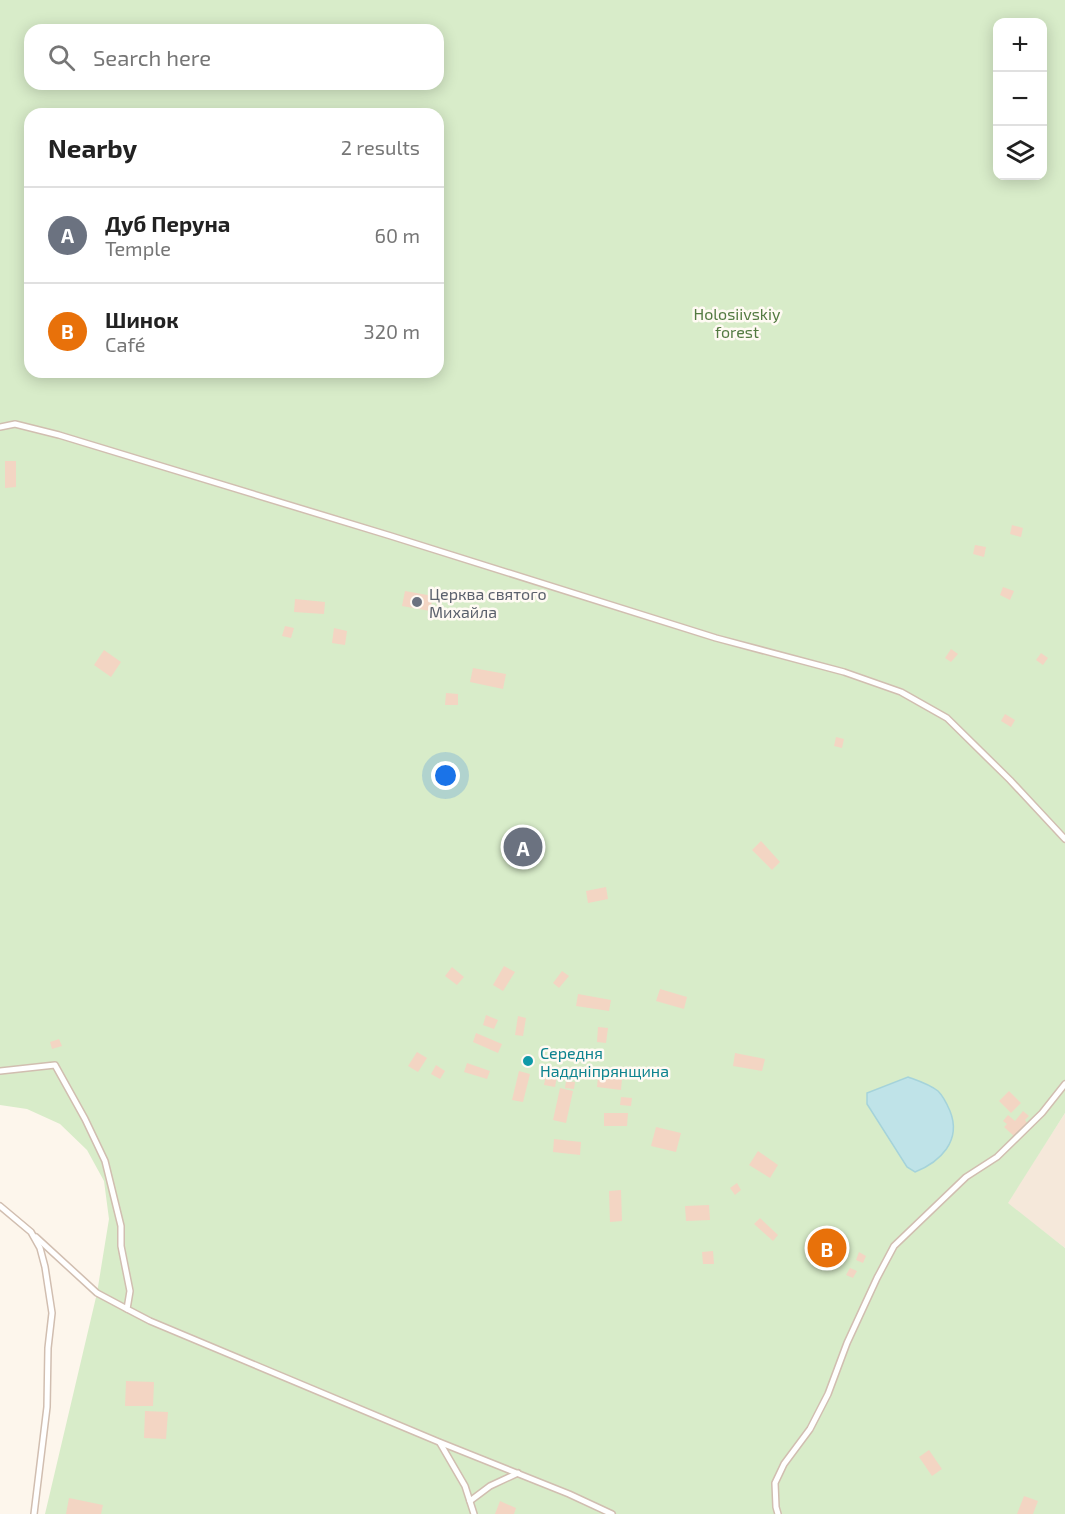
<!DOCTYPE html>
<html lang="en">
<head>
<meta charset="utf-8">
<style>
	body { margin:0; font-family:"Exo 2",sans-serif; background:#f6f6f6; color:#222 }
	.controls { position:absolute; right:18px; top:18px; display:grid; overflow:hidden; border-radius:12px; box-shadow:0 3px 15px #0003 }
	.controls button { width:54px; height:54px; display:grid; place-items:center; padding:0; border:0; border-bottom:2px solid #e0e0e0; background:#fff; color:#222; font:30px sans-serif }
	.you { position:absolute; left:446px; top:776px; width:21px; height:21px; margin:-15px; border:4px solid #fff; border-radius:50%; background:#1a73e8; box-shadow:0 0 0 9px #1a73e833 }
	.badge { display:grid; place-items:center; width:39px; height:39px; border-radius:50%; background:#e76f51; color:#fff; font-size:20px; font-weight:700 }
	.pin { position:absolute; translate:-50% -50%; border:3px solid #fff; box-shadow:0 2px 6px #0006 }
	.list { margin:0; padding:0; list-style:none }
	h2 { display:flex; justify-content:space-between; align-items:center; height:78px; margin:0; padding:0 24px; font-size:26px }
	h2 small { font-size:20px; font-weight:400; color:#767676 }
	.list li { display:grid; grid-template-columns:39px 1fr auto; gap:18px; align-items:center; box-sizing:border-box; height:96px; padding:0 24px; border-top:2px solid #e0e0e0 }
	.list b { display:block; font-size:22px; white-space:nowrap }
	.list p { margin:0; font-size:20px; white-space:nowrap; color:#767676 }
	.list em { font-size:20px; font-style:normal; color:#767676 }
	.icon { flex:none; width:33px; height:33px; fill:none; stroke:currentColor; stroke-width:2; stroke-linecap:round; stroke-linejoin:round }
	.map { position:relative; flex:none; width:1065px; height:1514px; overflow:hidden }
	.search { position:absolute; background:#fff; box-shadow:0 3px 15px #0003; left:24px; top:24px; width:420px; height:66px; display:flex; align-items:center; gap:15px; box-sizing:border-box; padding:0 21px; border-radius:18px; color:#767676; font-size:22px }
	.panel { position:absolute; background:#fff; box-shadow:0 3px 15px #0003; left:24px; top:108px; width:420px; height:270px; border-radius:18px }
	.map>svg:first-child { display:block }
	.residential { fill:#f5e8da }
	.green { fill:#d8ecc9; fill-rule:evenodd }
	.water { fill:#bfe3e8; stroke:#a5d3da; stroke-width:1.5 }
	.building { fill:#f3d5c3 }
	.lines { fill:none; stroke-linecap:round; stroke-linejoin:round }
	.lane-casing { stroke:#d1beb0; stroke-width:8 }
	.lane { stroke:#fff; stroke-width:5 }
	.worship-dot { fill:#6b7280; stroke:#fffaf3; stroke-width:2 }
	.culture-dot { fill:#0f9aa8; stroke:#fffaf3; stroke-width:2 }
	.labels { text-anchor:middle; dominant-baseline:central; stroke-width:5; stroke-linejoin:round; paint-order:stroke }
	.park-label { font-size:16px; fill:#537a41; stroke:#fffaf3 }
	.worship-label { font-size:16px; fill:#5b616d; stroke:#fffaf3; text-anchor:start }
	.culture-label { font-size:16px; fill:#0d838f; stroke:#fffaf3; text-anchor:start }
</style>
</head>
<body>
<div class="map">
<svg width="1065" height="1514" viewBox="0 0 1065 1514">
	<rect width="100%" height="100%" fill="#fdf6ec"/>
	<path class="residential" d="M 1065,1113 L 1065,1248 L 1007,1203 Z"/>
	<path class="green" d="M 0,0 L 1065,0 L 1065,1113 L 1008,1203 L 1065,1248 L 1065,1514 L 45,1514 L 97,1293 L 109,1219 L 104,1181 L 87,1150 L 60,1124 L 27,1109 L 0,1105 ZM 998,22 L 1042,22 L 1042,176 L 998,176 ZM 30,30 L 438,30 L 438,84 L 30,84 ZM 30,114 L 438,114 L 438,372 L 30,372 Z"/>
	<path class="water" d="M 908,1077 C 919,1081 929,1084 938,1091 C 943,1096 947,1104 950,1111 C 962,1141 940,1162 915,1172 L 907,1167 L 867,1104 L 867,1093 Z"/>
	<g class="building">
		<path d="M 5,461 L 16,461 L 16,487 L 5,488 Z"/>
		<path d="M 1012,525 L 1023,528 L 1021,537 L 1010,534 Z"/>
		<path d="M 975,545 L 986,547 L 984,557 L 973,554 Z"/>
		<path d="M 1003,587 L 1014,591 L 1010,600 L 1000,595 Z"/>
		<path d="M 405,591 L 433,596 L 430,611 L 402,606 Z"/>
		<path d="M 295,599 L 325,602 L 324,614 L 294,612 Z"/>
		<path d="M 285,626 L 294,628 L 291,638 L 282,636 Z"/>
		<path d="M 334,628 L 347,631 L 345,645 L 332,643 Z"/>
		<path d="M 951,649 L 958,654 L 951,662 L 945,658 Z"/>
		<path d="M 104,650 L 121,662 L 111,677 L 94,665 Z"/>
		<path d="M 1041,653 L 1048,658 L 1043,665 L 1036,660 Z"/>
		<path d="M 473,668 L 506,674 L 503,689 L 470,682 Z"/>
		<path d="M 446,693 L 458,694 L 458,705 L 445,705 Z"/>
		<path d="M 1005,714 L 1015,720 L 1011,727 L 1001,721 Z"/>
		<path d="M 836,737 L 844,739 L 842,748 L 834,746 Z"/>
		<path d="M 761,841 L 780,862 L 772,870 L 752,850 Z"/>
		<path d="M 606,887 L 608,899 L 588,903 L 586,891 Z"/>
		<path d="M 504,966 L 515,972 L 503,991 L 493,985 Z"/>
		<path d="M 452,967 L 464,977 L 457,985 L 445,976 Z"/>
		<path d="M 562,971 L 569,976 L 559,988 L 553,983 Z"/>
		<path d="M 660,989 L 687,997 L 684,1009 L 656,1001 Z"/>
		<path d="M 578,994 L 611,1000 L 609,1011 L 576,1006 Z"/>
		<path d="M 486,1015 L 498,1020 L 494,1029 L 483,1025 Z"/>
		<path d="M 518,1016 L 526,1018 L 523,1036 L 515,1035 Z"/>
		<path d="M 598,1027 L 608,1028 L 606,1043 L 597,1042 Z"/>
		<path d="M 476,1033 L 502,1044 L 498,1053 L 473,1042 Z"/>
		<path d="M 59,1039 L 62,1046 L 52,1049 L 50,1042 Z"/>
		<path d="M 417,1052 L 427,1058 L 418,1072 L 408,1066 Z"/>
		<path d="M 735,1053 L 765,1059 L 762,1071 L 733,1066 Z"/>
		<path d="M 467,1063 L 490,1071 L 487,1079 L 464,1072 Z"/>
		<path d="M 436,1065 L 445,1071 L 440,1079 L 431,1074 Z"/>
		<path d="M 519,1071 L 530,1074 L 523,1102 L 512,1100 Z"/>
		<path d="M 546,1075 L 557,1077 L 555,1087 L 544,1085 Z"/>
		<path d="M 598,1077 L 622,1079 L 621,1090 L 597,1087 Z"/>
		<path d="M 566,1081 L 575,1082 L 574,1089 L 565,1088 Z"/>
		<path d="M 560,1088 L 573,1091 L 566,1123 L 553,1120 Z"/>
		<path d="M 1009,1091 L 1021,1103 L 1011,1113 L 999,1101 Z"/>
		<path d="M 621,1097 L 632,1098 L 631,1106 L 620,1105 Z"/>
		<path d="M 1023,1111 L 1029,1116 L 1025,1120 L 1027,1123 L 1015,1137 L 1004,1127 L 1007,1124 L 1003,1121 L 1008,1115 L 1015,1121 Z"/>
		<path d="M 604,1113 L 628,1113 L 627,1126 L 604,1126 Z"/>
		<path d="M 656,1127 L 681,1133 L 676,1152 L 651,1146 Z"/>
		<path d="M 554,1139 L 581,1142 L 580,1155 L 553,1152 Z"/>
		<path d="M 758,1151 L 778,1165 L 770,1178 L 749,1165 Z"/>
		<path d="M 737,1183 L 741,1190 L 735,1195 L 730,1188 Z"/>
		<path d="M 621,1190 L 622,1221 L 610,1222 L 609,1191 Z"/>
		<path d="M 709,1205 L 710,1220 L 686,1221 L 685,1206 Z"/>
		<path d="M 760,1218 L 778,1235 L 773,1241 L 754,1224 Z"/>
		<path d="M 820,1229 L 837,1234 L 828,1265 L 812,1260 Z"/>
		<path d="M 713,1251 L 714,1264 L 703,1264 L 702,1252 Z"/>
		<path d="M 859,1252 L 866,1256 L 863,1263 L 856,1260 Z"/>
		<path d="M 850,1268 L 857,1271 L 853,1278 L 846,1275 Z"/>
		<path d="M 126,1381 L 154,1382 L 153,1406 L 125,1406 Z"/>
		<path d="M 145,1411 L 168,1412 L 166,1439 L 144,1438 Z"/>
		<path d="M 929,1450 L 942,1469 L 932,1476 L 919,1457 Z"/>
		<path d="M 1024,1496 L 1038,1501 L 1033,1514 L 1017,1514 Z"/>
		<path d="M 69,1498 L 103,1505 L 101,1514 L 66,1514 Z"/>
		<path d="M 500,1501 L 516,1508 L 514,1514 L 495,1514 Z"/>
	</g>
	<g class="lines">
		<defs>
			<g id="lane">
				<path d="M 0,427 L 15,424 L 59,435 L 391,536 L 716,638 L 844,672 L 901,692 L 947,718 L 1010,780 L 1065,839"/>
				<path d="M 0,1071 L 55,1065 L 85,1119 L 105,1161 L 121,1226 L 121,1246 L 130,1291 L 127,1309 L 150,1321 L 439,1442 L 569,1494 L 612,1514"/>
				<path d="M 0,1206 L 31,1232 L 40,1248 L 45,1267 L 52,1313 L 48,1348 L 47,1407 L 34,1514"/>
				<path d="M 36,1237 L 97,1293 L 127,1309"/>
				<path d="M 440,1443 L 465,1486 L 474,1514"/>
				<path d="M 470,1501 L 490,1486 L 518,1473"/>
				<path d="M 778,1514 L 776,1507 L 775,1483 L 784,1464 L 810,1429 L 828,1394 L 847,1343 L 877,1278 L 894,1246 L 966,1177 L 997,1157 L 1042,1113 L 1065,1084"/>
			</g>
		</defs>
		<use href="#lane" class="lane-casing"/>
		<use href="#lane" class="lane"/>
	</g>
	<circle class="worship-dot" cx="417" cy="602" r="6"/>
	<circle class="culture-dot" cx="528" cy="1061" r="6"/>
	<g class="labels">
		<g class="park-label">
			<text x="737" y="313">Holosiivskiy<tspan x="737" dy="18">forest</tspan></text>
		</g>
		<g class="worship-label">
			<text x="429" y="593">Церква святого<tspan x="429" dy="18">Михайла</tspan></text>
		</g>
		<g class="culture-label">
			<text x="540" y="1052">Середня<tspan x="540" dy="18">Наддніпрянщина</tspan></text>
		</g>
	</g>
</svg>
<div class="controls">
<button>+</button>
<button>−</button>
<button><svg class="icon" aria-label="layers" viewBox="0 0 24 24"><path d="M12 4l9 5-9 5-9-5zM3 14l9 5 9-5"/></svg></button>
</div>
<div class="you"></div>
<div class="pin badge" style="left:523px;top:847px;background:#6b7280">A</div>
<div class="pin badge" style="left:827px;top:1248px;background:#e8710a">B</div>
<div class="search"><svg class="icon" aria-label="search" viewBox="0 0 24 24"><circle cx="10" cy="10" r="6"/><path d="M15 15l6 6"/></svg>Search here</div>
<section class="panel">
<h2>Nearby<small>2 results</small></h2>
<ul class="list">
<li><span class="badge" style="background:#6b7280">A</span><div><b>Дуб Перуна</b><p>Temple</p></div><em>60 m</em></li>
<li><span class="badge" style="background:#e8710a">B</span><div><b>Шинок</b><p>Café</p></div><em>320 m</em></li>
</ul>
</section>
</div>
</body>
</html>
